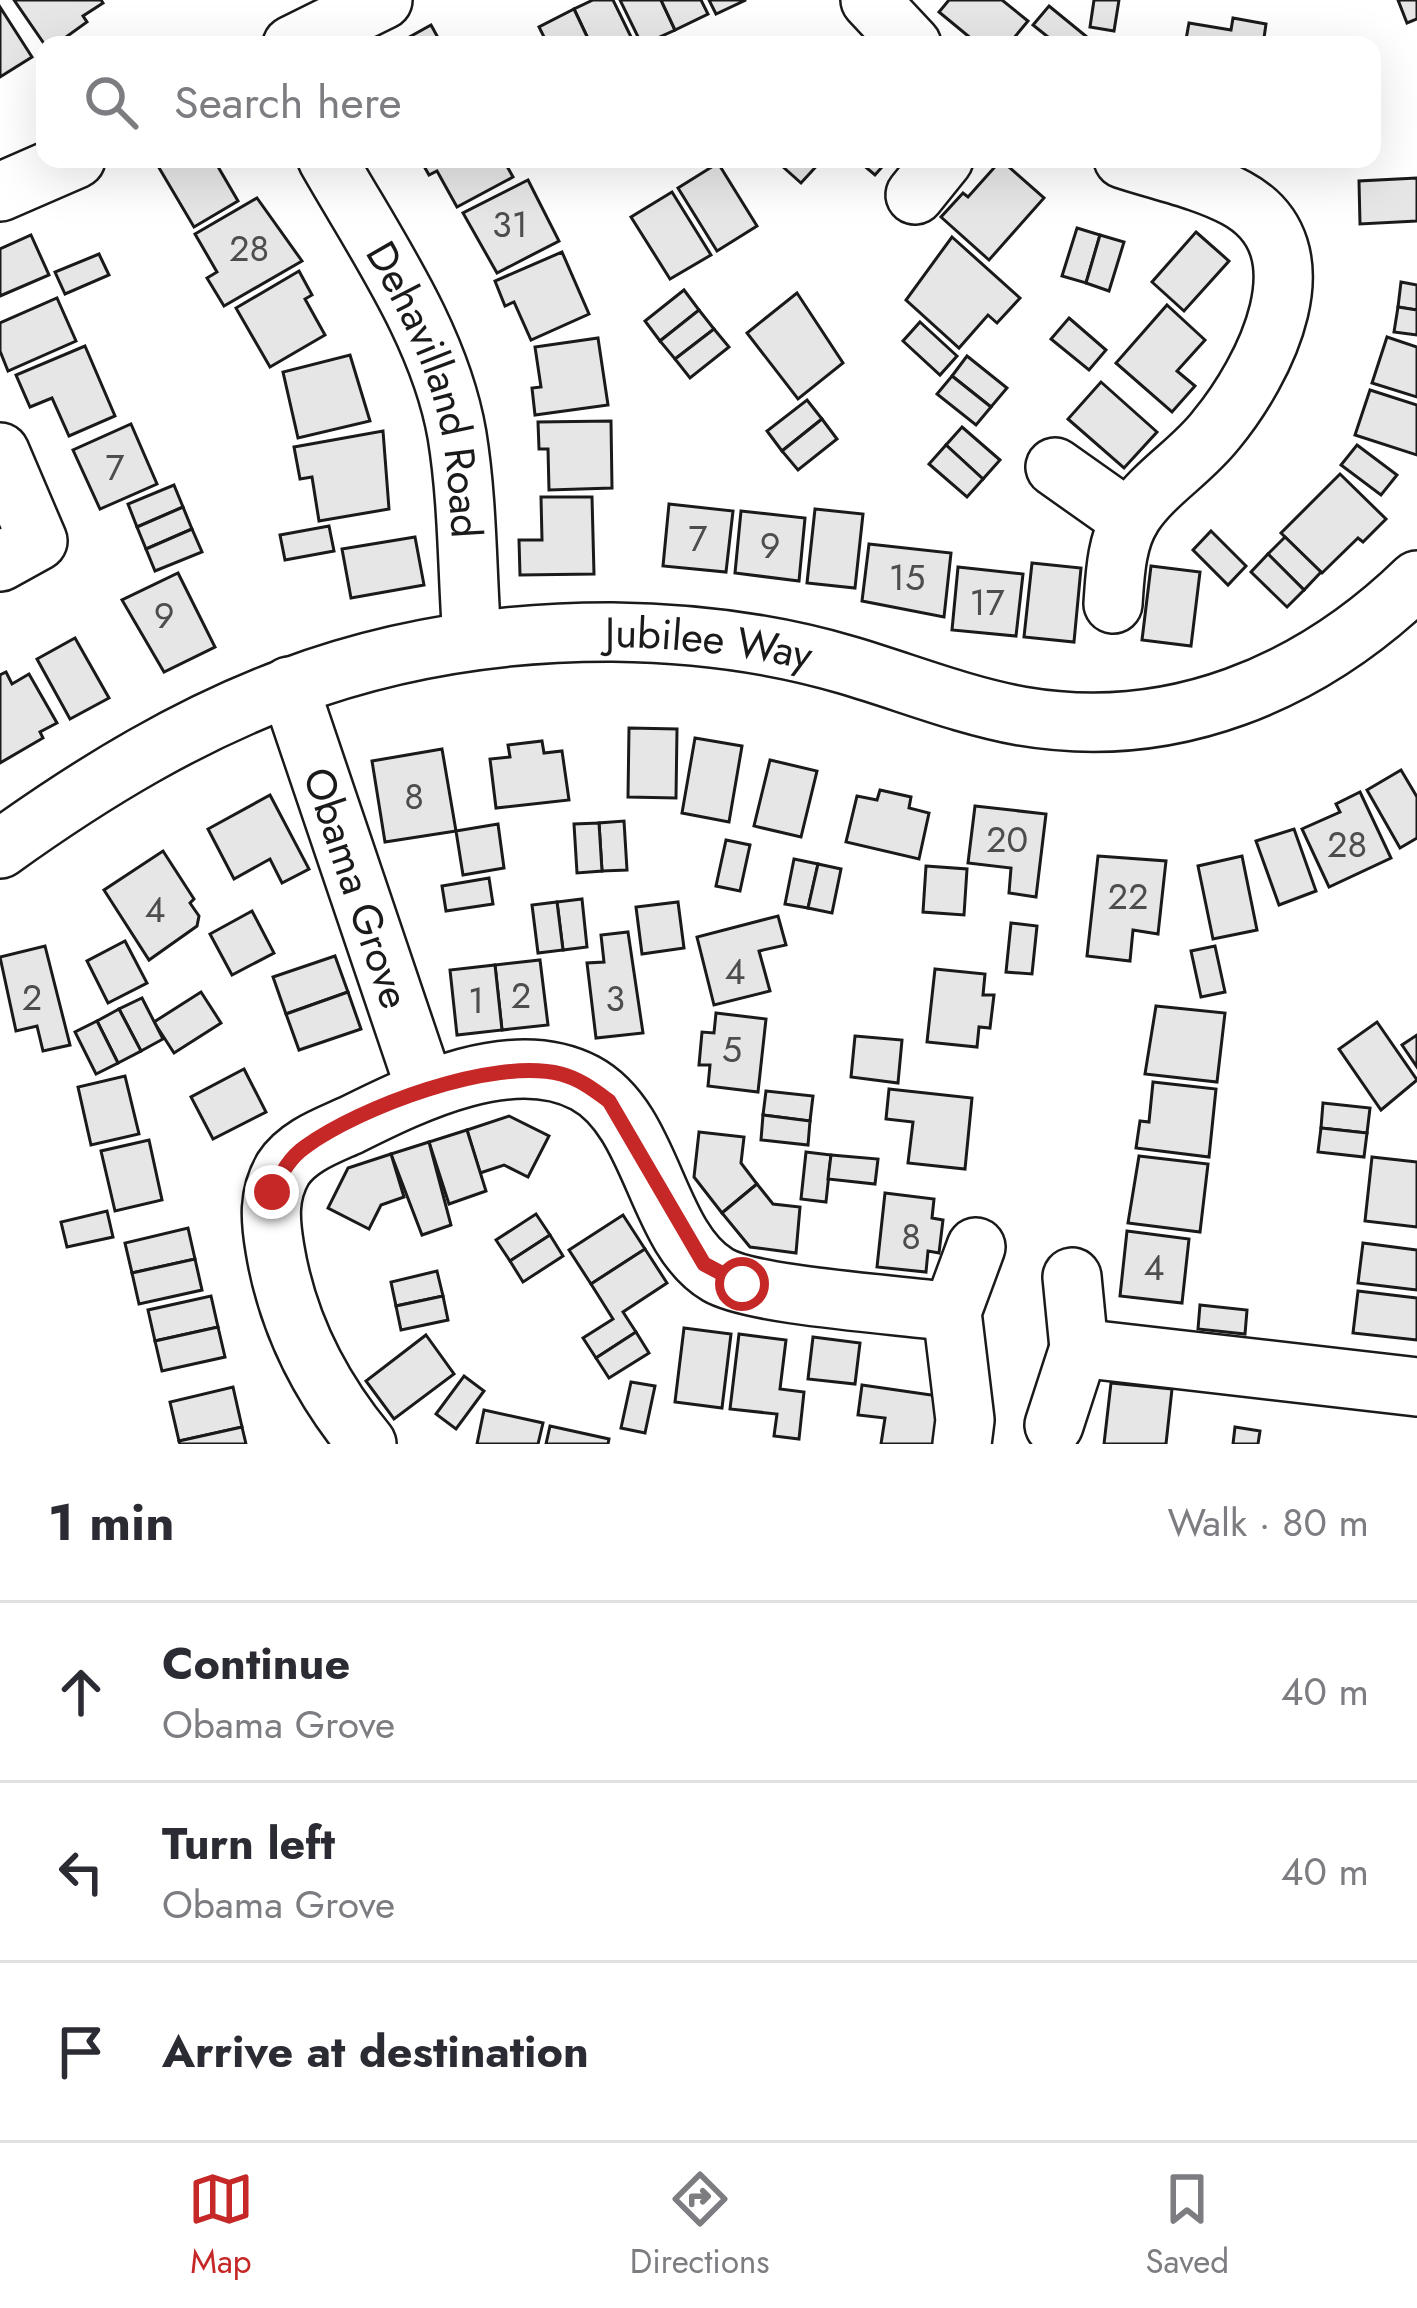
<!DOCTYPE html>
<html lang="en">
<head>
<meta charset="utf-8">
<style>
	body { margin:0; font-family:Jost,sans-serif; background:#f7f7f7; color:#2b2b33 }
	.stop { position:absolute; width:36px; height:36px; margin:-27px; border:9px solid #c62828; border-radius:50%; background:#fff }
	.stop.end { background:#c62828; border-color:#fff; box-shadow:0 3px 12px #0008 }
	.list { margin:0; padding:0; list-style:none }
	h2 { display:flex; justify-content:space-between; align-items:center; height:156px; margin:0; padding:0 48px; font-size:51px }
	h2 small { font-size:39px; font-weight:400; color:#7c7c81 }
	.list li { display:grid; grid-template-columns:78px 1fr auto; gap:36px; align-items:center; box-sizing:border-box; height:180px; padding:0 48px; border-top:3px solid #e1e1e2 }
	.list b { display:block; font-size:45px; white-space:nowrap }
	.list p { margin:0; font-size:39px; white-space:nowrap; color:#7c7c81 }
	.list em { font-size:39px; font-style:normal; color:#7c7c81 }
	.icon { flex:none; width:66px; height:66px; fill:none; stroke:currentColor; stroke-width:2; stroke-linecap:round; stroke-linejoin:round }
	.map { position:relative; flex:none; width:1417px; height:1444px; overflow:hidden }
	.search { position:absolute; background:#fff; box-shadow:0 12px 48px #0002; left:36px; right:36px; top:36px; height:132px; display:flex; align-items:center; gap:30px; box-sizing:border-box; padding:0 42px; border-radius:24px; color:#7c7c81; font-size:45px }
	.sheet { height:696px; background:#fff }
	nav { display:flex; justify-content:space-around; align-items:center; box-sizing:border-box; height:168px; border-top:3px solid #e1e1e2; background:#fff; font-size:33px; color:#7c7c81 }
	nav a { display:grid; justify-items:center; gap:6px }
	nav .on { color:#c62828 }
	.map>svg:first-child { display:block }
	.building { fill:#e6e6e6; stroke:#1a1a1a; stroke-width:3 }
	.lines { fill:none; stroke-linecap:round; stroke-linejoin:round }
	.minor-casing { stroke:#1a1a1a; stroke-width:62 }
	.minor { stroke:#fff; stroke-width:57 }
	.route { stroke:#c62828; stroke-width:15 }
	.labels { text-anchor:middle; dominant-baseline:central; stroke-width:9; stroke-linejoin:round; paint-order:stroke }
	.number-label { font-size:36px; fill:#4d4d4d }
	.street-label { font-size:42px; fill:#1a1a1a; stroke:#fff }
</style>
</head>
<body>
<div class="map">
<svg width="1417" height="1444" viewBox="0 0 1417 1444">
	<rect width="100%" height="100%" fill="#fff"/>
	<g class="building">
		<path d="M 14,0 L 101,0 L 103,3 L 83,16 L 87,22 L 55,45 L 45,45 Z"/>
		<path d="M 593,0 L 613,0 L 635,45 L 591,45 L 574,9 Z"/>
		<path d="M 620,0 L 661,0 L 675,30 L 642,45 Z"/>
		<path d="M 661,0 L 701,0 L 708,14 L 675,30 Z"/>
		<path d="M 709,0 L 746,0 L 716,14 Z"/>
		<path d="M 949,0 L 1002,0 L 1028,21 L 1008,45 L 979,45 L 939,12 Z"/>
		<path d="M 1094,0 L 1119,0 L 1114,31 L 1090,27 Z"/>
		<path d="M 1398,0 L 1417,0 L 1417,19 L 1407,23 Z"/>
		<path d="M 1049,6 L 1087,37 L 1081,45 L 1058,45 L 1033,25 Z"/>
		<path d="M 0,7 L 32,57 L 0,77 Z"/>
		<path d="M 574,9 L 591,45 L 548,45 L 539,27 Z"/>
		<path d="M 1233,18 L 1266,24 L 1263,45 L 1185,45 L 1189,23 L 1231,30 Z"/>
		<path d="M 431,25 L 442,45 L 395,45 Z"/>
		<path d="M 226,159 L 217,165 L 238,201 L 194,227 L 155,161 Z"/>
		<path d="M 420,159 L 503,159 L 513,177 L 457,207 L 437,171 L 429,175 Z"/>
		<path d="M 789,159 L 823,159 L 801,183 L 782,166 Z"/>
		<path d="M 856,159 L 889,159 L 875,175 Z"/>
		<path d="M 1001,160 L 1044,198 L 989,260 L 941,217 L 963,193 L 968,197 Z"/>
		<path d="M 718,163 L 757,226 L 717,251 L 678,188 Z"/>
		<path d="M 1417,178 L 1417,221 L 1360,224 L 1359,181 Z"/>
		<path d="M 528,180 L 559,241 L 497,273 L 463,213 Z"/>
		<path d="M 672,192 L 711,255 L 670,279 L 631,217 Z"/>
		<path d="M 257,198 L 302,261 L 224,306 L 207,278 L 217,272 L 195,234 Z"/>
		<path d="M 1077,228 L 1100,235 L 1086,283 L 1062,276 Z"/>
		<path d="M 1196,232 L 1229,261 L 1184,311 L 1152,282 Z"/>
		<path d="M 31,235 L 49,275 L 0,296 L 0,249 Z"/>
		<path d="M 1100,235 L 1124,242 L 1109,291 L 1086,283 Z"/>
		<path d="M 952,237 L 1020,298 L 997,323 L 988,315 L 959,348 L 906,300 Z"/>
		<path d="M 562,252 L 589,314 L 531,340 L 514,302 L 505,306 L 495,281 Z"/>
		<path d="M 99,254 L 109,275 L 65,294 L 55,272 Z"/>
		<path d="M 299,271 L 312,295 L 305,299 L 325,335 L 270,367 L 236,308 Z"/>
		<path d="M 1401,282 L 1417,285 L 1417,310 L 1398,307 Z"/>
		<path d="M 684,290 L 699,310 L 660,341 L 645,321 Z"/>
		<path d="M 797,293 L 843,363 L 798,399 L 747,333 Z"/>
		<path d="M 57,298 L 76,341 L 8,371 L 0,351 L 0,323 Z"/>
		<path d="M 1167,305 L 1205,340 L 1177,371 L 1195,386 L 1172,412 L 1116,363 Z"/>
		<path d="M 1398,307 L 1417,310 L 1417,335 L 1394,332 Z"/>
		<path d="M 699,310 L 714,329 L 675,359 L 660,341 Z"/>
		<path d="M 1069,318 L 1106,350 L 1089,370 L 1051,339 Z"/>
		<path d="M 920,322 L 957,356 L 940,375 L 903,341 Z"/>
		<path d="M 714,329 L 729,347 L 690,378 L 675,359 Z"/>
		<path d="M 1387,337 L 1417,347 L 1417,397 L 1372,383 Z"/>
		<path d="M 598,338 L 608,405 L 535,415 L 532,388 L 541,387 L 535,347 Z"/>
		<path d="M 85,346 L 115,416 L 69,436 L 52,398 L 30,407 L 16,375 Z"/>
		<path d="M 350,355 L 370,421 L 298,438 L 283,372 Z"/>
		<path d="M 967,356 L 1007,388 L 991,407 L 952,376 Z"/>
		<path d="M 952,376 L 991,407 L 976,425 L 937,394 Z"/>
		<path d="M 1101,382 L 1157,432 L 1124,468 L 1068,419 Z"/>
		<path d="M 1370,390 L 1417,405 L 1417,455 L 1355,435 Z"/>
		<path d="M 807,400 L 822,419 L 782,451 L 767,431 Z"/>
		<path d="M 822,419 L 837,439 L 798,470 L 782,451 Z"/>
		<path d="M 611,421 L 612,488 L 549,490 L 548,449 L 539,449 L 538,422 Z"/>
		<path d="M 131,424 L 157,484 L 100,509 L 73,450 Z"/>
		<path d="M 962,427 L 1000,460 L 983,479 L 946,445 Z"/>
		<path d="M 383,431 L 389,509 L 319,521 L 312,477 L 300,479 L 294,447 Z"/>
		<path d="M 946,445 L 983,479 L 967,497 L 929,464 Z"/>
		<path d="M 1357,445 L 1397,475 L 1381,495 L 1341,465 Z"/>
		<path d="M 1340,474 L 1386,519 L 1363,542 L 1358,538 L 1322,573 L 1281,533 Z"/>
		<path d="M 174,485 L 183,507 L 137,527 L 128,504 Z"/>
		<path d="M 541,497 L 592,497 L 594,574 L 520,575 L 519,540 L 542,540 Z"/>
		<path d="M 669,504 L 733,511 L 726,572 L 663,566 Z"/>
		<path d="M 183,507 L 192,529 L 146,549 L 137,527 Z"/>
		<path d="M 815,509 L 863,514 L 855,588 L 807,583 Z"/>
		<path d="M 741,511 L 805,518 L 799,581 L 735,573 Z"/>
		<path d="M 329,526 L 334,551 L 285,560 L 280,535 Z"/>
		<path d="M 192,529 L 202,552 L 155,571 L 146,549 Z"/>
		<path d="M 1211,531 L 1246,566 L 1228,585 L 1193,550 Z"/>
		<path d="M 415,537 L 424,585 L 351,598 L 342,549 Z"/>
		<path d="M 1285,537 L 1321,572 L 1304,590 L 1268,554 Z"/>
		<path d="M 869,544 L 951,553 L 944,617 L 862,601 Z"/>
		<path d="M 1268,554 L 1304,590 L 1287,607 L 1251,572 Z"/>
		<path d="M 1032,563 L 1081,568 L 1074,642 L 1024,637 Z"/>
		<path d="M 1151,566 L 1200,572 L 1191,646 L 1142,640 Z"/>
		<path d="M 958,567 L 1023,574 L 1016,636 L 952,630 Z"/>
		<path d="M 178,573 L 215,647 L 164,672 L 122,600 Z"/>
		<path d="M 75,638 L 109,698 L 70,719 L 37,659 Z"/>
		<path d="M 6,672 L 12,684 L 29,674 L 57,723 L 40,732 L 43,738 L 0,763 L 0,675 Z"/>
		<path d="M 629,728 L 677,729 L 676,798 L 628,797 Z"/>
		<path d="M 695,738 L 742,746 L 729,822 L 682,813 Z"/>
		<path d="M 542,741 L 544,753 L 562,751 L 569,800 L 496,808 L 490,759 L 510,757 L 508,745 Z"/>
		<path d="M 442,749 L 456,831 L 385,842 L 372,761 Z"/>
		<path d="M 770,760 L 817,771 L 801,837 L 754,826 Z"/>
		<path d="M 1401,770 L 1417,797 L 1417,838 L 1400,848 L 1367,790 Z"/>
		<path d="M 880,790 L 911,797 L 909,808 L 929,813 L 919,859 L 846,842 L 857,796 L 877,800 Z"/>
		<path d="M 1360,792 L 1391,858 L 1329,887 L 1302,829 L 1340,812 L 1336,804 Z"/>
		<path d="M 270,795 L 309,869 L 282,883 L 270,859 L 234,879 L 208,829 Z"/>
		<path d="M 975,806 L 1046,814 L 1036,897 L 1009,893 L 1011,868 L 968,863 Z"/>
		<path d="M 624,821 L 627,870 L 602,871 L 599,823 Z"/>
		<path d="M 599,823 L 602,871 L 577,873 L 574,824 Z"/>
		<path d="M 498,824 L 504,868 L 463,875 L 456,831 Z"/>
		<path d="M 1294,829 L 1316,891 L 1279,905 L 1256,841 Z"/>
		<path d="M 726,840 L 750,845 L 740,891 L 716,886 Z"/>
		<path d="M 163,851 L 194,899 L 190,903 L 199,916 L 197,926 L 149,960 L 104,890 Z"/>
		<path d="M 1098,856 L 1166,861 L 1158,934 L 1133,930 L 1130,961 L 1087,956 Z"/>
		<path d="M 1242,856 L 1257,930 L 1213,939 L 1198,866 Z"/>
		<path d="M 794,859 L 818,864 L 808,908 L 785,904 Z"/>
		<path d="M 818,864 L 841,869 L 832,913 L 808,908 Z"/>
		<path d="M 926,866 L 967,869 L 964,915 L 923,912 Z"/>
		<path d="M 489,878 L 493,904 L 446,911 L 442,886 Z"/>
		<path d="M 582,899 L 587,947 L 563,950 L 557,902 Z"/>
		<path d="M 557,902 L 563,950 L 538,953 L 532,905 Z"/>
		<path d="M 678,902 L 684,948 L 642,954 L 636,907 Z"/>
		<path d="M 252,911 L 274,953 L 232,975 L 210,934 Z"/>
		<path d="M 778,916 L 786,945 L 759,951 L 770,991 L 714,1005 L 697,937 Z"/>
		<path d="M 1011,923 L 1037,926 L 1032,974 L 1006,972 Z"/>
		<path d="M 628,932 L 643,1033 L 596,1038 L 587,963 L 604,962 L 601,935 Z"/>
		<path d="M 125,941 L 147,983 L 108,1003 L 87,961 Z"/>
		<path d="M 45,946 L 70,1045 L 43,1051 L 37,1026 L 16,1031 L 0,957 Z"/>
		<path d="M 1215,946 L 1225,992 L 1201,997 L 1191,951 Z"/>
		<path d="M 335,956 L 348,992 L 286,1014 L 273,977 Z"/>
		<path d="M 540,960 L 548,1025 L 502,1030 L 495,965 Z"/>
		<path d="M 495,965 L 502,1030 L 457,1035 L 450,970 Z"/>
		<path d="M 935,969 L 985,974 L 983,995 L 994,995 L 990,1028 L 979,1027 L 977,1047 L 927,1042 Z"/>
		<path d="M 201,992 L 221,1023 L 174,1053 L 154,1022 Z"/>
		<path d="M 348,992 L 361,1029 L 299,1050 L 286,1014 Z"/>
		<path d="M 142,998 L 163,1039 L 141,1051 L 119,1009 Z"/>
		<path d="M 1156,1006 L 1225,1013 L 1217,1082 L 1145,1074 Z"/>
		<path d="M 119,1009 L 141,1051 L 118,1063 L 97,1021 Z"/>
		<path d="M 716,1013 L 766,1019 L 758,1092 L 708,1086 L 710,1065 L 699,1065 L 702,1032 L 714,1033 Z"/>
		<path d="M 97,1021 L 118,1063 L 96,1074 L 75,1032 Z"/>
		<path d="M 1377,1022 L 1417,1080 L 1381,1110 L 1339,1049 Z"/>
		<path d="M 1417,1035 L 1417,1067 L 1402,1045 Z"/>
		<path d="M 855,1036 L 902,1040 L 898,1083 L 851,1077 Z"/>
		<path d="M 244,1069 L 266,1112 L 213,1139 L 191,1097 Z"/>
		<path d="M 125,1076 L 139,1134 L 91,1145 L 78,1087 Z"/>
		<path d="M 1153,1082 L 1216,1089 L 1209,1157 L 1136,1148 L 1140,1121 L 1149,1122 Z"/>
		<path d="M 889,1089 L 972,1098 L 965,1169 L 908,1163 L 913,1122 L 886,1119 Z"/>
		<path d="M 766,1091 L 813,1096 L 810,1121 L 763,1115 Z"/>
		<path d="M 1323,1103 L 1370,1108 L 1367,1133 L 1321,1128 Z"/>
		<path d="M 763,1115 L 810,1121 L 808,1145 L 761,1140 Z"/>
		<path d="M 509,1116 L 549,1136 L 528,1177 L 504,1165 L 480,1173 L 467,1130 Z"/>
		<path d="M 1321,1128 L 1367,1133 L 1364,1157 L 1318,1152 Z"/>
		<path d="M 467,1130 L 486,1191 L 449,1204 L 429,1142 Z"/>
		<path d="M 699,1132 L 744,1137 L 741,1163 L 757,1184 L 722,1213 L 694,1177 Z"/>
		<path d="M 149,1140 L 162,1200 L 115,1211 L 101,1151 Z"/>
		<path d="M 429,1142 L 451,1225 L 422,1235 L 391,1154 Z"/>
		<path d="M 806,1152 L 831,1155 L 826,1202 L 801,1199 Z"/>
		<path d="M 391,1154 L 404,1197 L 381,1205 L 369,1229 L 328,1208 L 348,1168 Z"/>
		<path d="M 831,1155 L 878,1159 L 875,1184 L 828,1179 Z"/>
		<path d="M 1139,1156 L 1208,1164 L 1200,1232 L 1128,1223 Z"/>
		<path d="M 1372,1157 L 1417,1162 L 1417,1227 L 1365,1221 Z"/>
		<path d="M 757,1184 L 773,1204 L 800,1207 L 796,1253 L 750,1247 L 722,1213 Z"/>
		<path d="M 885,1193 L 934,1199 L 932,1218 L 943,1220 L 939,1253 L 928,1251 L 926,1272 L 877,1267 Z"/>
		<path d="M 107,1211 L 113,1237 L 67,1247 L 61,1222 Z"/>
		<path d="M 536,1214 L 550,1235 L 510,1261 L 496,1240 Z"/>
		<path d="M 623,1215 L 645,1249 L 591,1284 L 569,1250 Z"/>
		<path d="M 188,1228 L 195,1259 L 132,1273 L 125,1243 Z"/>
		<path d="M 1127,1231 L 1189,1239 L 1182,1303 L 1120,1296 Z"/>
		<path d="M 550,1235 L 563,1256 L 523,1282 L 510,1261 Z"/>
		<path d="M 1363,1243 L 1417,1250 L 1417,1290 L 1358,1283 Z"/>
		<path d="M 645,1249 L 667,1283 L 623,1312 L 636,1332 L 596,1358 L 583,1338 L 613,1319 L 591,1284 Z"/>
		<path d="M 195,1259 L 202,1290 L 139,1304 L 132,1273 Z"/>
		<path d="M 437,1271 L 443,1296 L 396,1306 L 391,1282 Z"/>
		<path d="M 1358,1291 L 1417,1298 L 1417,1340 L 1353,1333 Z"/>
		<path d="M 211,1296 L 218,1327 L 155,1341 L 148,1310 Z"/>
		<path d="M 443,1296 L 448,1320 L 401,1330 L 396,1306 Z"/>
		<path d="M 1200,1305 L 1247,1310 L 1245,1334 L 1198,1329 Z"/>
		<path d="M 218,1327 L 225,1357 L 162,1371 L 155,1341 Z"/>
		<path d="M 684,1328 L 731,1334 L 722,1408 L 675,1402 Z"/>
		<path d="M 636,1332 L 649,1353 L 609,1378 L 596,1358 Z"/>
		<path d="M 739,1334 L 786,1340 L 780,1389 L 804,1392 L 799,1439 L 774,1436 L 777,1414 L 730,1409 Z"/>
		<path d="M 426,1335 L 454,1374 L 394,1419 L 366,1381 Z"/>
		<path d="M 813,1337 L 860,1343 L 855,1384 L 808,1379 Z"/>
		<path d="M 464,1376 L 484,1391 L 456,1429 L 436,1414 Z"/>
		<path d="M 631,1382 L 655,1386 L 645,1433 L 621,1428 Z"/>
		<path d="M 1111,1383 L 1172,1389 L 1166,1444 L 1104,1444 Z"/>
		<path d="M 862,1385 L 945,1397 L 938,1444 L 881,1444 L 885,1418 L 858,1415 Z"/>
		<path d="M 233,1387 L 242,1427 L 179,1441 L 170,1402 Z"/>
		<path d="M 484,1410 L 543,1423 L 538,1444 L 477,1444 Z"/>
		<path d="M 550,1426 L 609,1439 L 608,1444 L 546,1444 Z"/>
		<path d="M 242,1427 L 246,1444 L 180,1444 L 179,1441 Z"/>
		<path d="M 1235,1427 L 1260,1431 L 1258,1444 L 1233,1444 Z"/>
	</g>
	<g class="lines">
		<defs>
			<g id="minor">
				<path d="M 870,0 L 912,45"/>
				<path d="M 292,45 L 383,0"/>
				<path id="s1" d="M 327,159 C 376,245 440,336 457,435 C 468,502 467,572 472,639"/>
				<path d="M 0,192 L 76,159"/>
				<path d="M 915,195 L 944,159"/>
				<path d="M 0,452 L 38,541 L 0,562"/>
				<path d="M 1055,467 L 1130,520"/>
				<path d="M 1113,604 C 1115,575 1116,541 1133,515 C 1155,482 1191,462 1216,430 C 1264,372 1329,248 1236,198 C 1203,180 1159,171 1123,159"/>
				<path id="s2" d="M 289,686 L 425,1088"/>
				<path id="s3" d="M 0,849 C 195,709 369,631 613,632 C 690,633 773,643 847,665 C 905,682 961,705 1021,716 C 1172,742 1310,684 1417,580"/>
				<path d="M 1072,1277 L 1079,1348"/>
				<path d="M 1054,1425 L 1079,1348 L 1417,1387"/>
				<path d="M 367,1444 C 320,1387 287,1322 275,1249 C 270,1220 268,1195 283,1169 C 298,1146 327,1136 351,1125 C 415,1093 513,1045 585,1083 C 654,1120 655,1238 718,1275 C 754,1296 903,1305 952,1312"/>
				<path d="M 962,1444 L 965,1420 L 952,1312 L 976,1247"/>
			</g>
		</defs>
		<use href="#minor" class="minor-casing"/>
		<use href="#minor" class="minor"/>
	</g>
	<g class="lines">
		<path class="route" d="M 272,1192 C 281,1175 288,1159 305,1147 C 360,1107 493,1057 561,1074 C 580,1079 594,1090 609,1101 L 704,1264 L 742,1284"/>
	</g>
	<g class="labels">
		<g class="number-label">
			<text x="510" y="224">31</text>
			<text x="249" y="248">28</text>
			<text x="115" y="467">7</text>
			<text x="698" y="538">7</text>
			<text x="770" y="545">9</text>
			<text x="907" y="577">15</text>
			<text x="987" y="602">17</text>
			<text x="164" y="615">9</text>
			<text x="414" y="796">8</text>
			<text x="1007" y="839">20</text>
			<text x="1347" y="844">28</text>
			<text x="1128" y="896">22</text>
			<text x="155" y="909">4</text>
			<text x="735" y="971">4</text>
			<text x="521" y="995">2</text>
			<text x="32" y="997">2</text>
			<text x="615" y="998">3</text>
			<text x="476" y="1000">1</text>
			<text x="732" y="1049">5</text>
			<text x="911" y="1236">8</text>
			<text x="1154" y="1267">4</text>
		</g>
		<g class="street-label">
			<text stroke="none"><textPath href="#s1" startOffset="255">Dehavilland Road</textPath></text>
			<text stroke="none"><textPath href="#s3" startOffset="759">Jubilee Way</textPath></text>
			<text stroke="none"><textPath href="#s2" startOffset="213">Obama Grove</textPath></text>
		</g>
	</g>
</svg>
<div class="stop" style="left:742px;top:1284px"></div>
<div class="stop end" style="left:272px;top:1192px"></div>
<div class="search"><svg class="icon" aria-label="search" viewBox="0 0 24 24"><circle cx="10" cy="10" r="6"/><path d="M15 15l6 6"/></svg>Search here</div>
</div>
<section class="sheet">
<h2>1 min<small>Walk · 80 m</small></h2>
<ul class="list">
<li><svg class="icon" aria-label="ahead" viewBox="0 0 24 24"><path d="M12 20V5M6 11l6-6 6 6"/></svg><div><b>Continue</b><p>Obama Grove</p></div><em>40 m</em></li>
<li><svg class="icon" aria-label="left" viewBox="0 0 24 24"><path d="M17 20v-9H6M10 6l-5 5 5 5"/></svg><div><b>Turn left</b><p>Obama Grove</p></div><em>40 m</em></li>
<li><svg class="icon" aria-label="arrive" viewBox="0 0 24 24"><path d="M6 21V4h12l-3 4 3 4H6"/></svg><div><b>Arrive at destination</b></div></li>
</ul>
</section>
<nav>
<a class="on"><svg class="icon" aria-label="map" viewBox="0 0 24 24"><path d="M3 6l6-2 6 2 6-2v14l-6 2-6-2-6 2zM9 4v14M15 6v14"/></svg>Map</a>
<a><svg class="icon" aria-label="directions" viewBox="0 0 24 24"><path d="M12 3l9 9-9 9-9-9zM9 14v-3h6M13 9l2 2-2 2"/></svg>Directions</a>
<a><svg class="icon" aria-label="saved" viewBox="0 0 24 24"><path d="M7 4h10v16l-5-4-5 4z"/></svg>Saved</a>
</nav>
</body>
</html>
